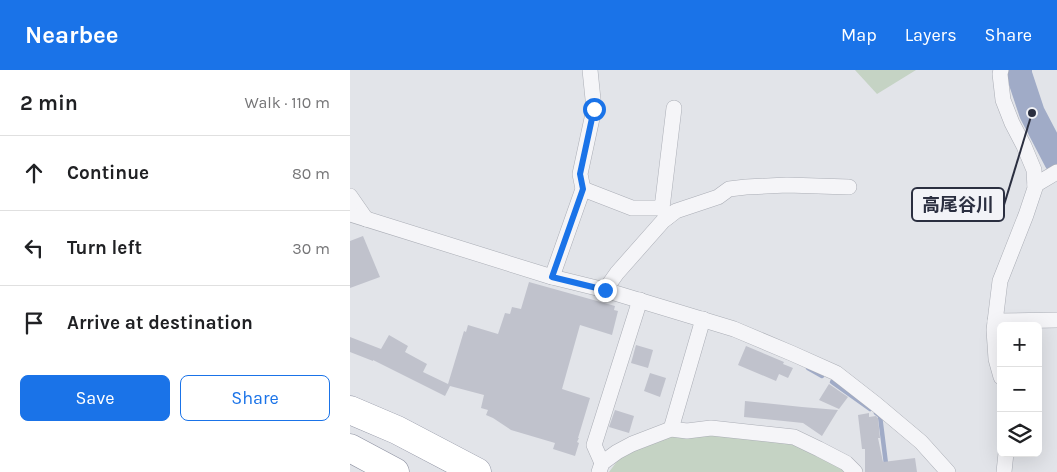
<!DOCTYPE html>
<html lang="en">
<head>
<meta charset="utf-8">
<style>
	body { margin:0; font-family:Karla,"Noto Sans JP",sans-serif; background:#f6f6f6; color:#202124 }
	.controls { position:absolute; right:15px; bottom:15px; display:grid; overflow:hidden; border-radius:8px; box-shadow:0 5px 20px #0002 }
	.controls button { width:45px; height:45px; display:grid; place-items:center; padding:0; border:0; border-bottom:1px solid #e0e0e0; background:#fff; color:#202124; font:25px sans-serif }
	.stop { position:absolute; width:15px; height:15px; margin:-11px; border:4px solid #1a73e8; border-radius:50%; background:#fff }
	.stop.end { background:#1a73e8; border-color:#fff; box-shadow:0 1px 5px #0008 }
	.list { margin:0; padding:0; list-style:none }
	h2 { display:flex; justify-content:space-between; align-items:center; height:65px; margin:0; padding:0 20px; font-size:21px }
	h2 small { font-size:16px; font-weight:400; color:#757577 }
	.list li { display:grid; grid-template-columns:32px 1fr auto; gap:15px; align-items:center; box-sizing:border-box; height:75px; padding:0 20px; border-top:1px solid #e0e0e0 }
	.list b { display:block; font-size:19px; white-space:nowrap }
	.list em { font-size:16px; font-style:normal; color:#757577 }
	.actions { display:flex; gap:10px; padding:15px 20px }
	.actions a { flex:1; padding:11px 0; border:1px solid #1a73e8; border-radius:8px; text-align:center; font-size:18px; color:#1a73e8 }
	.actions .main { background:#1a73e8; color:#fff }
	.icon { flex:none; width:28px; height:28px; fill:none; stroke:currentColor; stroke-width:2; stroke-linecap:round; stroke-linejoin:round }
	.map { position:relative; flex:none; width:707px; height:402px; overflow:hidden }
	header { display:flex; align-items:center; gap:30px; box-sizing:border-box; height:70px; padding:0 25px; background:#1a73e8; color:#fff }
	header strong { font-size:24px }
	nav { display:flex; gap:28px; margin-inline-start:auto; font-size:18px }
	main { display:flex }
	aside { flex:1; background:#fff }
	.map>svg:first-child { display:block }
	.green { fill:#c5d3c4 }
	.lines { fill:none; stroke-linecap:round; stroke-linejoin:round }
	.stream { stroke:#a0abc7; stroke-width:4.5 }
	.river { stroke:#a0abc7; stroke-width:26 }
	.building { fill:#c0c2cc }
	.minor-casing { stroke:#abaeb6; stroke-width:16 }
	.motorway-casing { stroke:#8b8f9f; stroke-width:29 }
	.minor { stroke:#f5f5f8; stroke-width:15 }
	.motorway { stroke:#fff; stroke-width:28 }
	.route { stroke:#1a73e8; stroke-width:6 }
	.leader { fill:none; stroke:#2b2f40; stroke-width:2 }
	.callout-dot { fill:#2b2f40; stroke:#f2f3f7; stroke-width:2 }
	.callout { fill:#f2f3f7; stroke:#2b2f40; stroke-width:2 }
	.callout-label { font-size:18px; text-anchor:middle; font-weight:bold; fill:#2b2f40 }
</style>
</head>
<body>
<header>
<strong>Nearbee</strong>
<nav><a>Map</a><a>Layers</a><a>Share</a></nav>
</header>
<main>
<aside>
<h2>2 min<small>Walk · 110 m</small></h2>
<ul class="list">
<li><svg class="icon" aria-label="ahead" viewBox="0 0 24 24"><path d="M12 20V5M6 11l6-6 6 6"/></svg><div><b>Continue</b></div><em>80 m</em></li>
<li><svg class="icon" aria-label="left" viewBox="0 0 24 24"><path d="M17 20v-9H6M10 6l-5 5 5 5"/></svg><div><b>Turn left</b></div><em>30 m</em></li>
<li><svg class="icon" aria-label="arrive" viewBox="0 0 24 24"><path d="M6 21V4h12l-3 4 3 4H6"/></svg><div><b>Arrive at destination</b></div></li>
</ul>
<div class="actions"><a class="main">Save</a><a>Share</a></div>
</aside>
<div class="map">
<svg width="707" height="402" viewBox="0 0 707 402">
	<rect width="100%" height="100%" fill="#e2e4e9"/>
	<g class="green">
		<path d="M 505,0 L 566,0 L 527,24 Z"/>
		<path d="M 347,364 L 443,373 L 492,399 L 495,402 L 259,402 L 271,386 L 321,367 Z"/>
	</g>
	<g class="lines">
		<g class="stream">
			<path d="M 458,298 L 472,306"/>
			<path d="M 482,312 L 520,339"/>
			<path d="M 526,343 L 530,346 L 537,402"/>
		</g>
		<path class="river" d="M 669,0 L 669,4 L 682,43 L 707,91"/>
	</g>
	<g class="building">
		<path d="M 13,166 L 30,207 L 0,218 L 0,171 Z"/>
		<path d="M 179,212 L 265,236 L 264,240 L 268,241 L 262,265 L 230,255 L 212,319 L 240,328 L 228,368 L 229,368 L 227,372 L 229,373 L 225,386 L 203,379 L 205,373 L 161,360 L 143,348 L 136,345 L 138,340 L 131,338 L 134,325 L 100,316 L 95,326 L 23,290 L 23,291 L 0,282 L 0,267 L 31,279 L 39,265 L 58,276 L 55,282 L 77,294 L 73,302 L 98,314 L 114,261 L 116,262 L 118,255 L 148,264 L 155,243 L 160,244 L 162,237 L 171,239 Z"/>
		<path d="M 286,275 L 303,280 L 298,298 L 281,293 Z"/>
		<path d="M 396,276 L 434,292 L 433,294 L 443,298 L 438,308 L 429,304 L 426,311 L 388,295 Z"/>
		<path d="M 300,303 L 316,308 L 310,327 L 294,321 Z"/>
		<path d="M 479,314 L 498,327 L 489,339 L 469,330 Z"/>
		<path d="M 395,331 L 452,337 L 488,340 L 472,366 L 453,353 L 394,347 Z"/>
		<path d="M 265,340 L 284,346 L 279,363 L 259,357 Z"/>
		<path d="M 519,343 L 519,347 L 526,346 L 528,348 L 530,368 L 528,368 L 533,392 L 565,388 L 567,402 L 515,402 L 515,379 L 512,379 L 508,345 Z"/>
	</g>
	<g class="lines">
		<defs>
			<g id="minor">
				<path d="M 685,115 L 707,102"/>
				<path d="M 233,119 L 282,138 L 312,138"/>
				<path d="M 0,126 L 16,149"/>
				<path d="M 0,144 L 202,207 L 255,220 L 384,259 L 441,283 L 486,303 L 527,335 L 571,372 L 598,402"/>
				<path d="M 318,147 L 312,138 L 324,38"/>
				<path d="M 202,207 L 233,119 L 230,104 L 244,39 L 240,0"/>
				<path d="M 255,220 L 267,203 L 313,151 L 326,141 L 368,127 L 379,119 L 396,117 L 437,115 L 499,117"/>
				<path d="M 645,251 L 707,250"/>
				<path d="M 651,307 L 646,289 L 644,260 L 650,211 L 676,145 L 685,118 L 684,100 L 674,76 L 662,53 L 653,30 L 650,4 L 651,0"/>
				<path d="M 321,359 L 353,249"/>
				<path d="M 252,393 L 244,375 L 290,230"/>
				<path d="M 249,402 L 252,393 L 267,382 L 282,374 L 321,359 L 337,361 L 361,358 L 444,367 L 469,379 L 496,393 L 505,402"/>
				<path d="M 654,402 L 656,383"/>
			</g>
			<g id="motorway">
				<path d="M 0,340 L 47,360 L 127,402"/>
				<path d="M 0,378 L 45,402"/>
			</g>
		</defs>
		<use href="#minor" class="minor-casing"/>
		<use href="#motorway" class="motorway-casing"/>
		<use href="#minor" class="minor"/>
		<use href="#motorway" class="motorway"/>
	</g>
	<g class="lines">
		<path class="route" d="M 244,39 L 230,104 L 233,119 L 202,207 L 255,220"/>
	</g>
	<path class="leader" d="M682 43L654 135"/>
	<circle class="callout-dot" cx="682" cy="43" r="5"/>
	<rect class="callout" x="562" y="118" width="92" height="33" rx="5"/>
	<g class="callout-label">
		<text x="608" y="141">高尾谷川</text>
	</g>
</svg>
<div class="controls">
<button>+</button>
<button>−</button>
<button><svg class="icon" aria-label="layers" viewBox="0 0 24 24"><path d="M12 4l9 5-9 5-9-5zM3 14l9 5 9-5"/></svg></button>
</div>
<div class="stop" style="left:244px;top:39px"></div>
<div class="stop end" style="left:255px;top:220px"></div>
</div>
</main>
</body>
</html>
